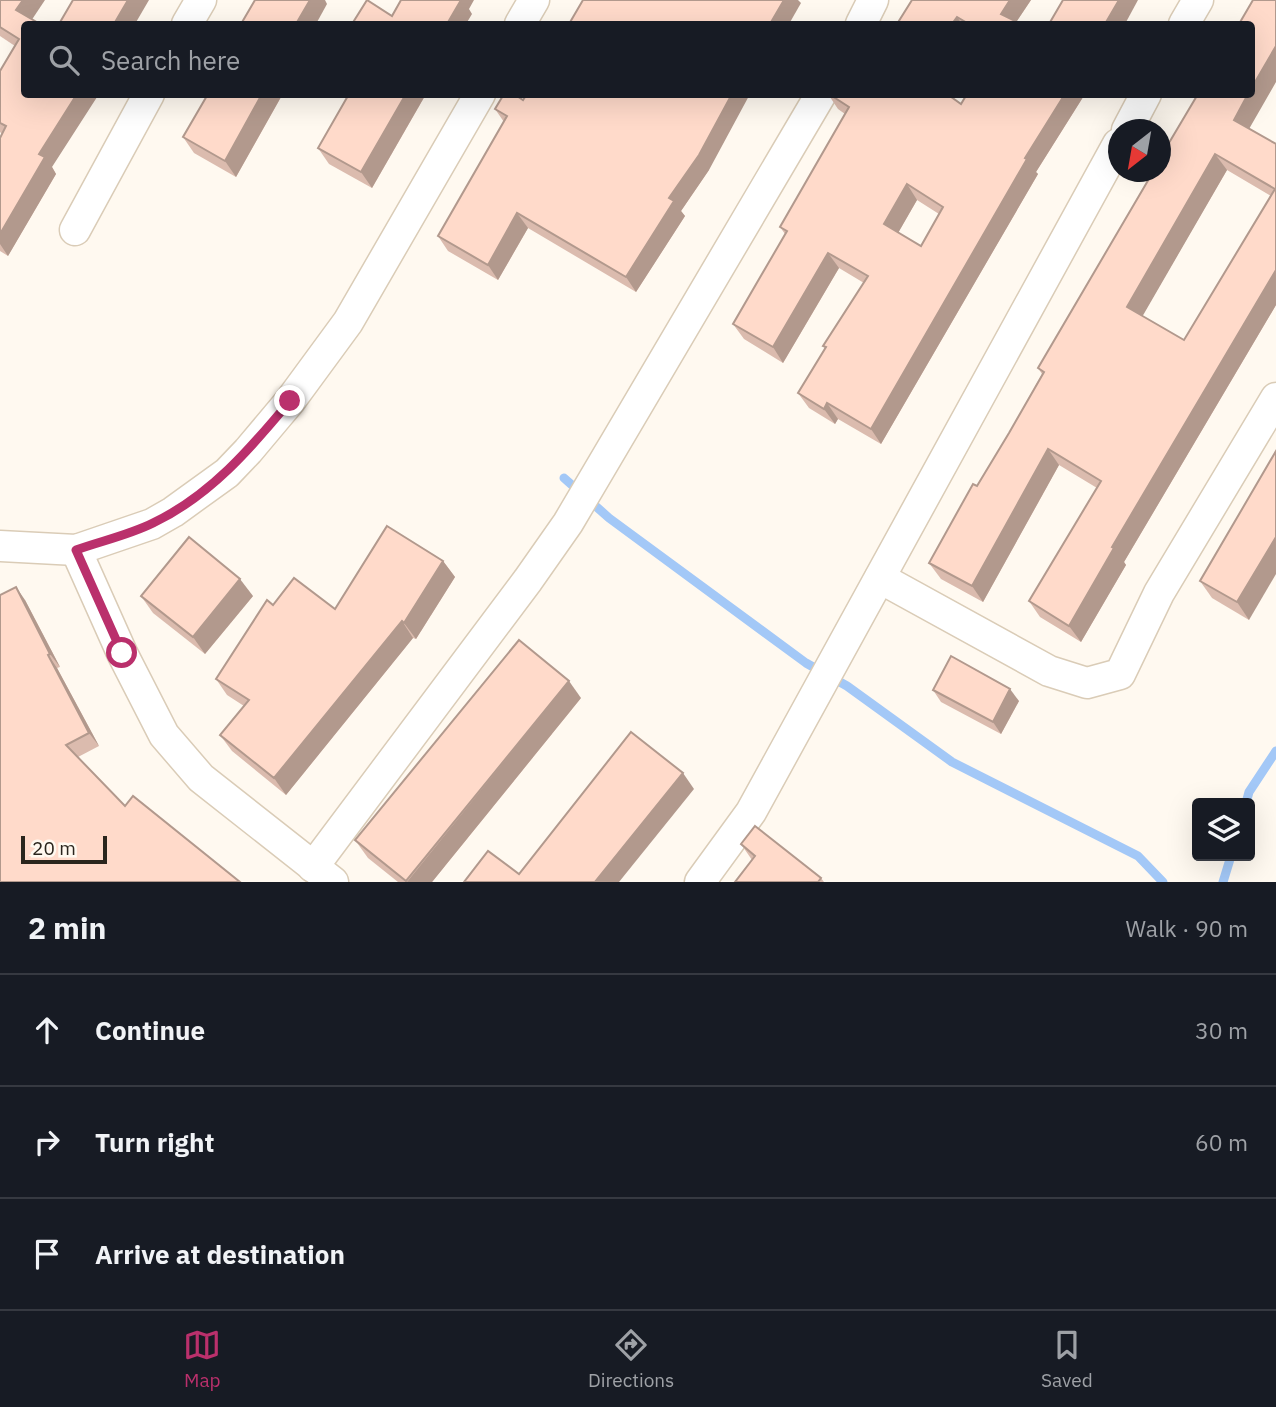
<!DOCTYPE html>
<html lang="en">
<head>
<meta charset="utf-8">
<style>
	body { margin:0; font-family:"IBM Plex Sans",sans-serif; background:#20242c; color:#f1f3f6 }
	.controls { position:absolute; right:21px; bottom:21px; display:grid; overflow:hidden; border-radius:7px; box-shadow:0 7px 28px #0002 }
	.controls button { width:63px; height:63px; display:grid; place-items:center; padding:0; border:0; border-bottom:2px solid #363941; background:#171b24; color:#f1f3f6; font:35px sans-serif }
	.compass { position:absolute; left:1108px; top:119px; width:63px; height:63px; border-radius:50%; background:#171b24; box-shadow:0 7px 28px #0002; rotate:211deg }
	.scale { position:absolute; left:21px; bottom:18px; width:86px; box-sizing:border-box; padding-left:7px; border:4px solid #2a251d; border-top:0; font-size:19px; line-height:24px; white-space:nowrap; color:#2a251d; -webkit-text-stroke:5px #fff9f0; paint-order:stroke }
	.stop { position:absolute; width:21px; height:21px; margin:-16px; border:5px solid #ba306c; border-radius:50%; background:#fff }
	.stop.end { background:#ba306c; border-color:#fff; box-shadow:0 2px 7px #0008 }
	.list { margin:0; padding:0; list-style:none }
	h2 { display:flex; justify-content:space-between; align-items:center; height:91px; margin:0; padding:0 28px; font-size:30px }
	h2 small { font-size:23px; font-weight:400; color:#9ea1a6 }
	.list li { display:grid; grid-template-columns:46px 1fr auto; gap:21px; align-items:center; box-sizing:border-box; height:112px; padding:0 28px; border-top:2px solid #363941 }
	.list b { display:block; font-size:26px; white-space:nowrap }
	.list em { font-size:23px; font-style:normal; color:#9ea1a6 }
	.icon { flex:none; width:38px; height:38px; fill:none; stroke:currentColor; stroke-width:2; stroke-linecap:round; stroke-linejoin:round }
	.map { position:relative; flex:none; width:1276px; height:882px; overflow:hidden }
	.search { position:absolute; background:#171b24; box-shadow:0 7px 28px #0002; left:21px; right:21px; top:21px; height:77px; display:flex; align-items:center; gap:18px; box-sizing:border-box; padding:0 24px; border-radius:7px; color:#9ea1a6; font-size:26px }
	.sheet { height:427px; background:#171b24 }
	nav { display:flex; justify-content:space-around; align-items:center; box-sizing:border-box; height:98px; border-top:2px solid #363941; background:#171b24; font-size:19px; color:#9ea1a6 }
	nav a { display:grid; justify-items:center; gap:4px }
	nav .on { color:#ba306c }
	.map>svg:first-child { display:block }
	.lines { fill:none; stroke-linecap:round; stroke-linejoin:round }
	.stream { stroke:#a3c8f7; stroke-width:9 }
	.minor-casing { stroke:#daccb7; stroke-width:33 }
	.minor { stroke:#fff; stroke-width:30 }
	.wall { fill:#dbbbae; fill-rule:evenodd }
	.shaded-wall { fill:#b2998d }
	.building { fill:#ffdaca; stroke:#b2998d; stroke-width:2; fill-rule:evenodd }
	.route { stroke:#ba306c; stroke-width:9 }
</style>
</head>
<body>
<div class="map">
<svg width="1276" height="882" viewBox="0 0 1276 882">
	<rect width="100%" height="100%" fill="#fff9f0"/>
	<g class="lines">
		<g class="stream">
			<path d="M 564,478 L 609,518 L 806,663 L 847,686 L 952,762 L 1138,856 L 1163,882"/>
			<path d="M 1246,803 L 1249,792 L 1276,751"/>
			<path d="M 1223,882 L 1231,856"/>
		</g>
		<defs>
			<g id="minor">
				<path d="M 187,24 L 201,0"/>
				<path d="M 520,24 L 534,0"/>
				<path d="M 861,24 L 873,0"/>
				<path d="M 1184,24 L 1198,0"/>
				<path d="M 1127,130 L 1146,94"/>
				<path d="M 75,230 L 149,94"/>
				<path d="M 0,546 L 76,550 L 152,524 L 173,512 L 227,473 L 248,451 L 290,401 L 348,322 L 480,94"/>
				<path d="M 76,550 L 122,653 L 164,735 L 201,778 L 333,882"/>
				<path d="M 880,578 L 1049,671 L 1087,683 L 1120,674 L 1159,593 L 1276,398"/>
				<path d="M 313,867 L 528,580 L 568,523 L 821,94"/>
				<path d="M 700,882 L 751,812 L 1118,144"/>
			</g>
		</defs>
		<use href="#minor" class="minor-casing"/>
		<use href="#minor" class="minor"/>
	</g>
	<g class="wall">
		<path d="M 0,0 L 32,20 L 52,167 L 56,174 L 8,256 L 0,251 L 0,138 L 2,134 L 0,132 L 0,71 L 15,46 L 0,36 Z"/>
		<path d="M 912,0 L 1031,0 L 1016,22 L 1021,24 L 897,24 Z"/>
		<path d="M 1253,0 L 1249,128 L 1276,144 L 1276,305 L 1124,562 L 1126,565 L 1081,642 L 1040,617 L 1029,601 L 1097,488 L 1059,465 L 983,602 L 941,579 L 929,563 L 1009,433 L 1042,374 L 1038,368 ZM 1227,170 L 1271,196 L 1184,340 L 1142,316 Z"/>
		<path d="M 208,94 L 279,94 L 281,97 L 236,177 L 194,153 L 183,137 Z"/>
		<path d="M 349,94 L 426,94 L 372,188 L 329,164 L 318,148 Z"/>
		<path d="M 828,94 L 947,94 L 961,104 L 967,94 L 1085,94 L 1036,172 L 1038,174 L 881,444 L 838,419 L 835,424 L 809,408 L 798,393 L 825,348 L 823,346 L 864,283 L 839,268 L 783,363 L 744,339 L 733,324 L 785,234 L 780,227 L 845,114 L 838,109 ZM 917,200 L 939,214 L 921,246 L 898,233 Z"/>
		<path d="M 523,100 L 709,170 L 681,211 L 685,216 L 636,292 L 528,228 L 498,280 L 448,251 L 438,236 L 504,122 L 495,109 Z"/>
		<path d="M 1276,451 L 1249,620 L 1212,598 L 1200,581 Z"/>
		<path d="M 443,561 L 455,577 L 416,639 L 413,638 L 286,795 L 232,751 L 220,735 L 244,706 L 227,695 L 216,679 L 273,605 L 335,609 Z"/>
		<path d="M 141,596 L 253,596 L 205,654 L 153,613 Z"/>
		<path d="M 25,600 L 60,667 L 57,668 L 99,746 L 78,757 L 125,806 L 0,882 Z"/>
		<path d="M 933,690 L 1019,701 L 1001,734 L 941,702 Z"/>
		<path d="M 581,698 L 432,882 L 398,882 L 368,858 L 355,840 Z"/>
		<path d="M 741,844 L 821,878 L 824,882 L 735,882 L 752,860 Z"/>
	</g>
	<g class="shaded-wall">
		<path d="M 23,0 L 45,0 L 29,24 L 16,10 Z"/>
		<path d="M 128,0 L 149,0 L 135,24 L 114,24 Z"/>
		<path d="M 310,0 L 325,0 L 327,4 L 316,24 L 296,24 Z"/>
		<path d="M 459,0 L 474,0 L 469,9 L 472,14 L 466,24 L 447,24 Z"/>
		<path d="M 784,0 L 798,0 L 801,3 L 789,24 L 770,24 Z"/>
		<path d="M 1010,0 L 1031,0 L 1015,24 L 1001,14 Z"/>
		<path d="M 1119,0 L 1138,0 L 1125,24 L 1105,24 Z"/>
		<path d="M 957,17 L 962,24 L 952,24 Z"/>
		<path d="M 1276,46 L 1276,82 L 1245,136 L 1234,120 L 1248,94 L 1251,94 L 1251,89 Z"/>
		<path d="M 77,94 L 99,94 L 52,167 L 56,174 L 8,256 L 0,244 L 0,234 L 39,154 Z"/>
		<path d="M 262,94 L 279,94 L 281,97 L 236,177 L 225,161 Z"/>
		<path d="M 406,94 L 426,94 L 372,188 L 361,172 Z"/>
		<path d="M 732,94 L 750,94 L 709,170 L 681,211 L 685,216 L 636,292 L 626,277 L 669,198 Z"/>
		<path d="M 1065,94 L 1085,94 L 1036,172 L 1038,174 L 881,444 L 871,429 L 1025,158 Z"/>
		<path d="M 1215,154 L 1227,170 L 1138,324 L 1127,307 Z"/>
		<path d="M 907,184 L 917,200 L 894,240 L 884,224 Z"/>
		<path d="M 517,213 L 528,228 L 498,280 L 488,265 Z"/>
		<path d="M 828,253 L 839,268 L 783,363 L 773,347 Z"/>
		<path d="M 1276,270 L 1276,305 L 1124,562 L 1126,565 L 1081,642 L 1069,626 L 1112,547 Z"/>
		<path d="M 827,403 L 838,419 L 835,424 L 824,409 Z"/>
		<path d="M 1048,449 L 1059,465 L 983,602 L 972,586 Z"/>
		<path d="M 1276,537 L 1276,574 L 1249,620 L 1237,602 Z"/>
		<path d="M 443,561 L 455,577 L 416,639 L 404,623 Z"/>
		<path d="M 240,579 L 253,596 L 205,654 L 193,637 Z"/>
		<path d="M 16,587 L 25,600 L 60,667 L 50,654 Z"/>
		<path d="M 402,621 L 413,638 L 286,795 L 274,778 Z"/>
		<path d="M 48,655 L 57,668 L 99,746 L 89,733 Z"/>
		<path d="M 569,681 L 581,698 L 432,882 L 407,882 Z"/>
		<path d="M 1010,689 L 1019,701 L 1001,734 L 993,722 Z"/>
		<path d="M 683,773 L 694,789 L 619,882 L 595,882 Z"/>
	</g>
	<g class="building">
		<path d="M 0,0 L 23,0 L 16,10 L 40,24 L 24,24 L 24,94 L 77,94 L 39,154 L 45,157 L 0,234 L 0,138 L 6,126 L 0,123 L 0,71 L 19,39 L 0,27 Z"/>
		<path d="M 73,0 L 128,0 L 114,24 L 59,24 Z"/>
		<path d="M 255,0 L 310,0 L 296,24 L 241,24 Z"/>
		<path d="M 367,0 L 392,16 L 401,0 L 461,0 L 447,24 L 352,24 Z"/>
		<path d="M 583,0 L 784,0 L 770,24 L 569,24 Z"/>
		<path d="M 912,0 L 1010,0 L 1001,14 L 1021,24 L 969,24 L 957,17 L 952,24 L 897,24 Z"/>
		<path d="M 1063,0 L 1119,0 L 1105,24 L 1049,24 Z"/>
		<path d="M 1253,0 L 1276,0 L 1276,46 L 1251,89 L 1251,24 L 1239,24 Z"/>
		<path d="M 208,94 L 262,94 L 225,161 L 183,137 Z"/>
		<path d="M 349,94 L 406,94 L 361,172 L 318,148 Z"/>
		<path d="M 504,94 L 514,94 L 523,100 L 527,94 L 732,94 L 699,155 L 669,198 L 674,201 L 626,277 L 517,213 L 488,265 L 438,236 L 507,116 L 495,109 Z"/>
		<path d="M 829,94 L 947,94 L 961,104 L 967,94 L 1065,94 L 1025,158 L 1027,159 L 871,429 L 827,403 L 824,409 L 798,393 L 826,347 L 823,346 L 868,276 L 828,253 L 773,347 L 733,324 L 787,231 L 780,227 L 849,107 ZM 907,184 L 943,207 L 921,246 L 884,224 Z"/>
		<path d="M 1198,94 L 1248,94 L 1234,120 L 1276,144 L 1276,270 L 1112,547 L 1114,548 L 1069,626 L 1029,601 L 1101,481 L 1048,449 L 972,586 L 929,563 L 973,484 L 977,486 L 1009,433 L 1044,372 L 1038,368 L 1153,172 L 1160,172 L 1160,158 ZM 1215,154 L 1275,189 L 1184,340 L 1127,307 Z"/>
		<path d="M 1276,451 L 1276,537 L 1237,602 L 1200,581 Z"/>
		<path d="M 387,526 L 443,561 L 404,623 L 402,621 L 274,778 L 220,735 L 249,700 L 216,679 L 267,600 L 273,605 L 294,578 L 335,609 Z"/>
		<path d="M 189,537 L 240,579 L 193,637 L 141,596 Z"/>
		<path d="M 16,587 L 50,654 L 48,655 L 89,733 L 66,745 L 125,806 L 133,796 L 240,882 L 0,882 L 0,595 Z"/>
		<path d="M 519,640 L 569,681 L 406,881 L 355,840 Z"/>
		<path d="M 951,656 L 1010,689 L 993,722 L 933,690 Z"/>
		<path d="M 631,732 L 683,773 L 595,882 L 464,882 L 488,851 L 519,874 Z"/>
		<path d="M 755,826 L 821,878 L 818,882 L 735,882 L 755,856 L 741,844 Z"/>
	</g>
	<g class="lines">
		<path class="route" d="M 122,653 L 76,550 C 101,541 129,535 153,523 C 210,496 251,448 290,401"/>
	</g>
</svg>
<div class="controls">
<button><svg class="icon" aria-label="layers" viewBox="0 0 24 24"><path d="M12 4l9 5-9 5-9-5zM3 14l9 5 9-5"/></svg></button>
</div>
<svg class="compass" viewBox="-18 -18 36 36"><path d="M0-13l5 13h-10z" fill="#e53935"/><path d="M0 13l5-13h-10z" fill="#9ea1a6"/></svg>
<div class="scale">20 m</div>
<div class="stop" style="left:122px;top:653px"></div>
<div class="stop end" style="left:290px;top:401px"></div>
<div class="search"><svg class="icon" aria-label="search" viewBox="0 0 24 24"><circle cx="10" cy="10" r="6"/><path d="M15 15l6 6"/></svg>Search here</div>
</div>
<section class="sheet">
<h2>2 min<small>Walk · 90 m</small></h2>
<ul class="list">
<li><svg class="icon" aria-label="ahead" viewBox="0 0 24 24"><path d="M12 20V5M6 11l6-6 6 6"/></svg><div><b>Continue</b></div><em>30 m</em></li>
<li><svg class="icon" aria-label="right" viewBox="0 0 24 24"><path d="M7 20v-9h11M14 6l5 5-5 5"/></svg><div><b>Turn right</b></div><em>60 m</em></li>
<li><svg class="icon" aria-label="arrive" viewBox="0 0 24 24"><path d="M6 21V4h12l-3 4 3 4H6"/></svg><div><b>Arrive at destination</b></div></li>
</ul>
</section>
<nav>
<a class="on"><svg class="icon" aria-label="map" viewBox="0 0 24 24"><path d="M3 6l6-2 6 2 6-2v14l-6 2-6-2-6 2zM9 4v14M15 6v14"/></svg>Map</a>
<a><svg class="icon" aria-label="directions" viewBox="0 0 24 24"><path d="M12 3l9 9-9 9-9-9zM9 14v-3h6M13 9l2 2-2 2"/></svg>Directions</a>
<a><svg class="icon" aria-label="saved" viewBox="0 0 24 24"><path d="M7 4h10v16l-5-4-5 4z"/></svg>Saved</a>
</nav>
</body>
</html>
